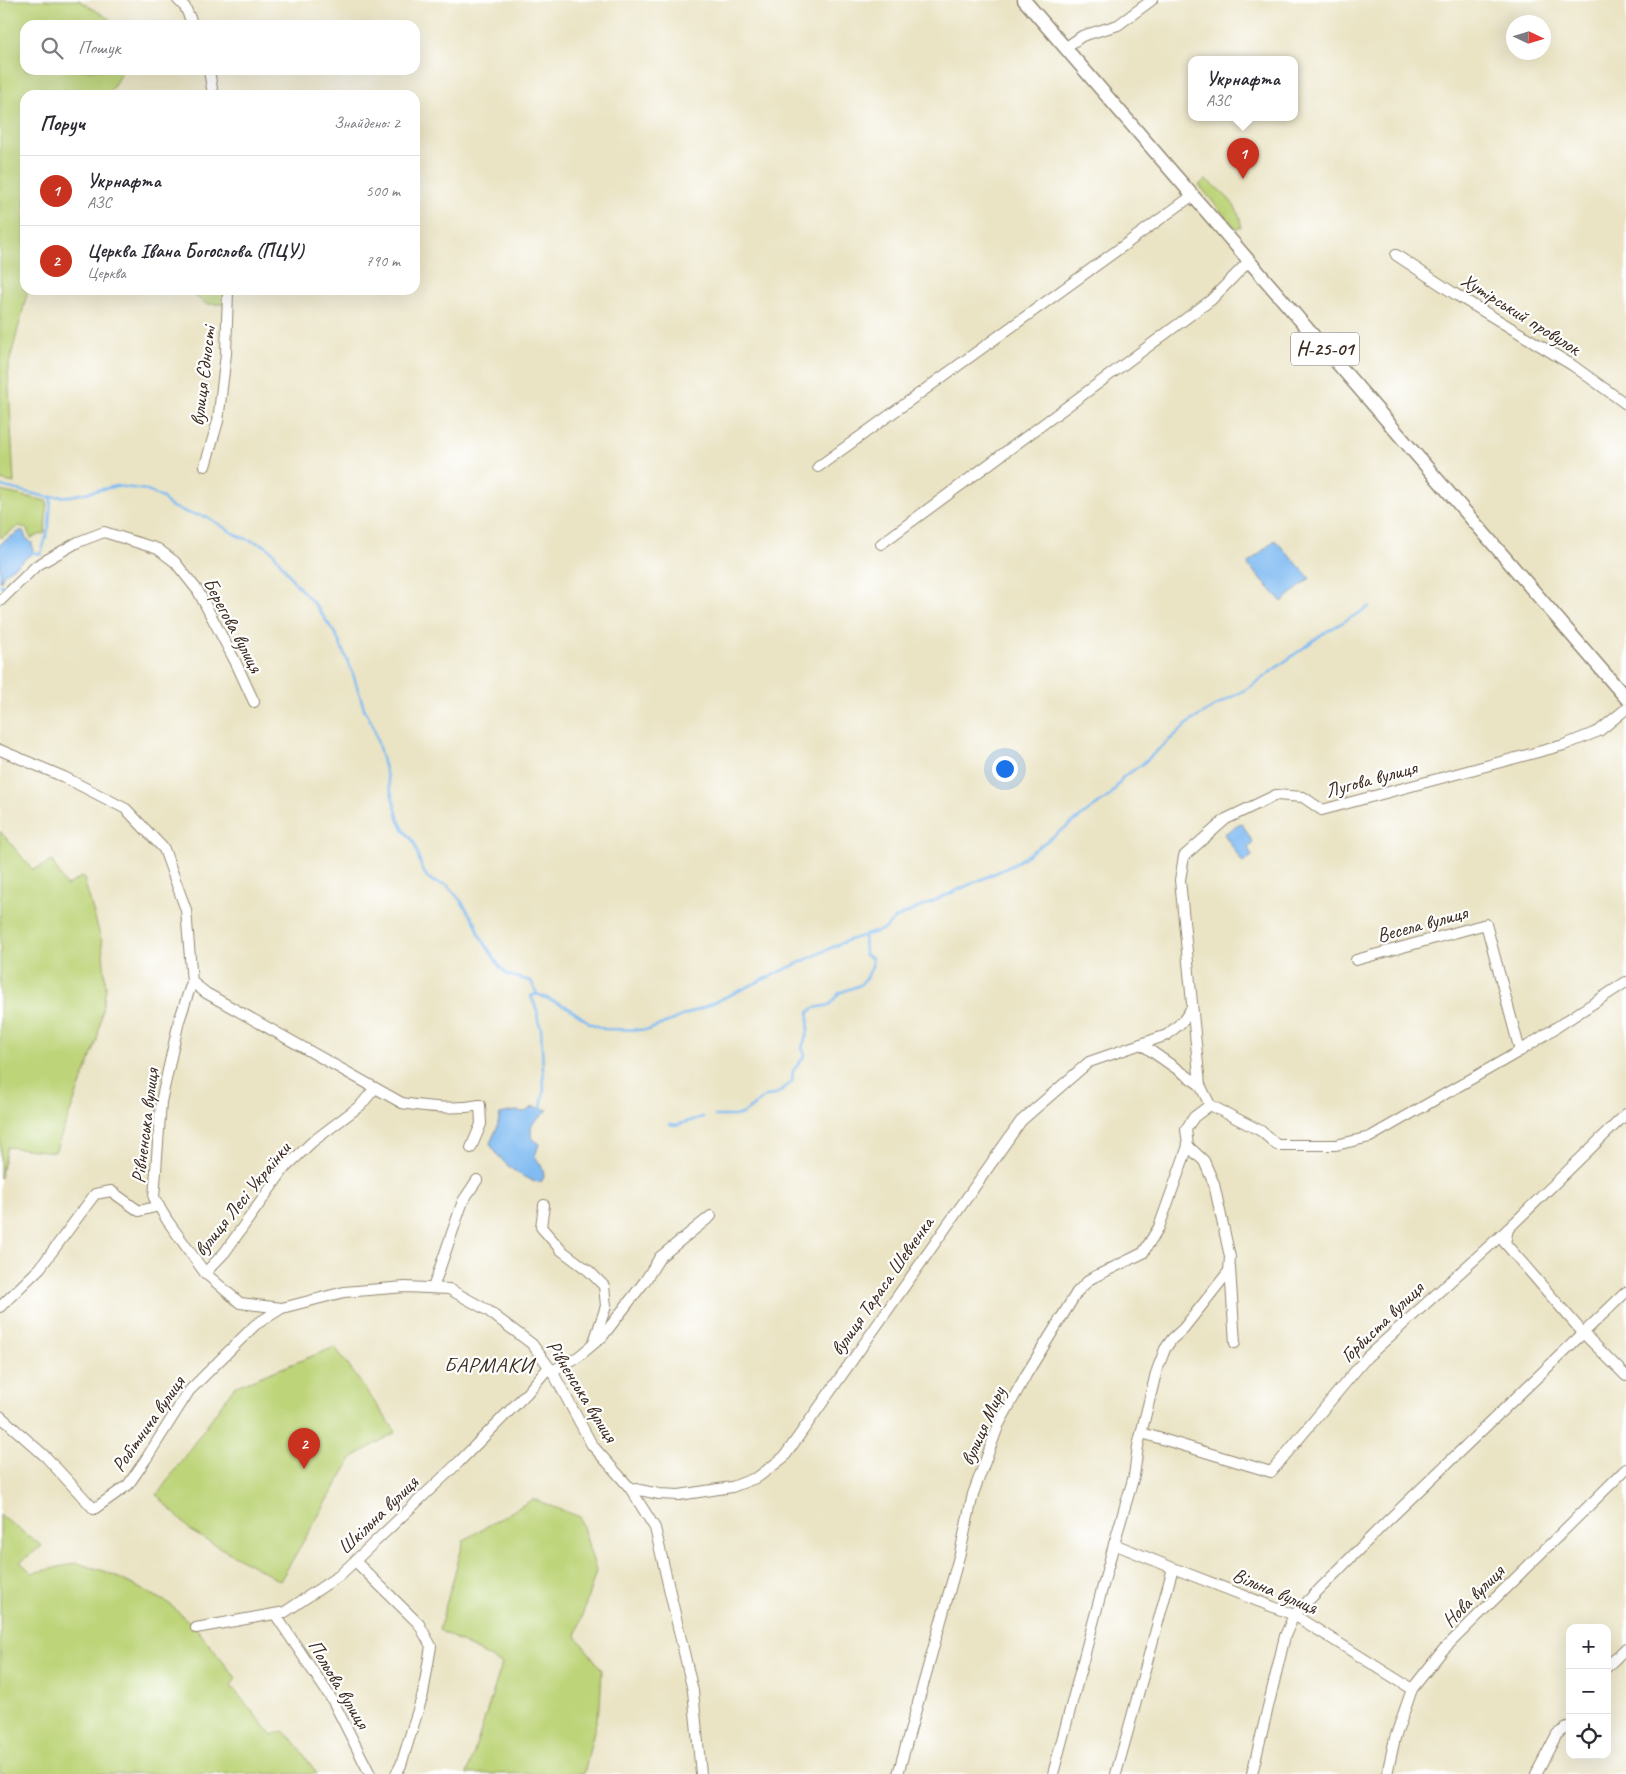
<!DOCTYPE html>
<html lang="uk">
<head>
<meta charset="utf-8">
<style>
	body { margin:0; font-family:Caveat,sans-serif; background:#f2f2f3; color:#2b2b33 }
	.controls { position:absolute; right:15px; bottom:15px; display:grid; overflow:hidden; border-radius:10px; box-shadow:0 5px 20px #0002 }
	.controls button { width:45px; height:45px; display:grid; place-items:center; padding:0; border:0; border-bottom:1px solid #e1e1e2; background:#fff; color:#2b2b33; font:25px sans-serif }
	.compass { position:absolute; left:1506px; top:15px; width:45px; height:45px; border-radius:50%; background:#fff; box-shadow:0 5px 20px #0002; rotate:94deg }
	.you { position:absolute; left:1004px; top:768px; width:18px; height:18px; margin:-12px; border:4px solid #fff; border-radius:50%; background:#1a73e8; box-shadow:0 0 0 8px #1a73e833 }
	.badge { display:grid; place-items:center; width:32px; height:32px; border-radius:50%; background:#c8321e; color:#fff; font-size:16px; font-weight:700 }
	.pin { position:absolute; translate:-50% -41px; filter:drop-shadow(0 1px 2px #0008) }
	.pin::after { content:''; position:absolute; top:26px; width:18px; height:15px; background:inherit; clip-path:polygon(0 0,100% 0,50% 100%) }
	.popup { position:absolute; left:1188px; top:56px; width:110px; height:65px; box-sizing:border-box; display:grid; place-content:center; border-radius:10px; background:#fff; filter:drop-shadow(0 1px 4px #0005); font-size:16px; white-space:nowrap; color:#7c7c81 }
	.popup b { font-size:19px; color:#2b2b33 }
	.popup::after { content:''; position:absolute; left:50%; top:100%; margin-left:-10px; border:10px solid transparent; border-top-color:#fff }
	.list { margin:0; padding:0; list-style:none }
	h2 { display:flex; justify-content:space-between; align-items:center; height:65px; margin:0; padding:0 20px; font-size:21px }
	h2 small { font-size:16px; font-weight:400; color:#7c7c81 }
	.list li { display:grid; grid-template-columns:32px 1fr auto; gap:15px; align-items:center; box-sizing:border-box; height:70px; padding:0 20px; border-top:1px solid #e1e1e2 }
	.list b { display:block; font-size:19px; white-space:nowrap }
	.list p { margin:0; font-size:16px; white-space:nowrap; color:#7c7c81 }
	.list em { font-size:16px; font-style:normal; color:#7c7c81 }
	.icon { flex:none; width:28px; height:28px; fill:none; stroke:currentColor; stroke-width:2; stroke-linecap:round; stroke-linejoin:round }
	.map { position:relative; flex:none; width:1626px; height:1774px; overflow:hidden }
	.search { position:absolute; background:#fff; box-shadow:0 5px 20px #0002; left:20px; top:20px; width:400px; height:55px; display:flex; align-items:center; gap:12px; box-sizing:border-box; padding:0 18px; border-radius:15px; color:#7c7c81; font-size:19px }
	.panel { position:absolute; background:#fff; box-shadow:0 5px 20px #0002; left:20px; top:90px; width:400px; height:205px; border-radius:15px }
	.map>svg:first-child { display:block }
	.green { fill:#bdd479; stroke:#7c7f4c }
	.water { fill:#80bbf2; stroke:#5e7288 }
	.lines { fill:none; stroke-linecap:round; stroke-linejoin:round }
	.stream { stroke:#80bbf2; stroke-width:2.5 }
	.minor-casing { stroke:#928772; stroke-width:12 }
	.major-casing { stroke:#928772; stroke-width:15 }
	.minor { stroke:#fff; stroke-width:10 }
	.major { stroke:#fff; stroke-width:12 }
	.labels { text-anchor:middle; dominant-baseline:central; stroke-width:4.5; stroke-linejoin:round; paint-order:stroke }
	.shield { fill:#fff; stroke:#766a62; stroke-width:1 }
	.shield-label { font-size:19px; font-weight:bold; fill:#3b2a1e }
	.street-label { font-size:20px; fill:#3b2a1e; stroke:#fff }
	.quarter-label { font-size:22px; letter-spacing:1px; fill:#3b2a1e; stroke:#fff }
</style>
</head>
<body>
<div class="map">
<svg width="1626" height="1774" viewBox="0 0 1626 1774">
	<rect width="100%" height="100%" fill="#fff"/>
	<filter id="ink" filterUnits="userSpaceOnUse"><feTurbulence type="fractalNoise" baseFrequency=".02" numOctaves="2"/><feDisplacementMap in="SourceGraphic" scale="10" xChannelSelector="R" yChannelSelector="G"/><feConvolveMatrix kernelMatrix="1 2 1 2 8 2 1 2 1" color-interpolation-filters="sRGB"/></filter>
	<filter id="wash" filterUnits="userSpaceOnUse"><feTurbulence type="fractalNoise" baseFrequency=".0096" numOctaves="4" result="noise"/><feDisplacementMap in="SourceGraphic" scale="20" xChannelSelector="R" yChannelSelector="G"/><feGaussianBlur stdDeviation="1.12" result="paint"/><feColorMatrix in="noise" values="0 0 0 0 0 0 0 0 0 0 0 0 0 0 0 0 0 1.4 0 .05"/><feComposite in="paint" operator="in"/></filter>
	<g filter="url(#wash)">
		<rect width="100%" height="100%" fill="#eae4c5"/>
		<g class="green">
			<path d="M 0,0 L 79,0 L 111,20 L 109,25 L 25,25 L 25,70 L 121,70 L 120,75 L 108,95 L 25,95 L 25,290 L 28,290 L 8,368 L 14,483 L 0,480 Z"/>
			<path d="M 1206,180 C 1222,191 1241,206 1241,227 L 1236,229 L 1199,185 Z"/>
			<path d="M 187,290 L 228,290 L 228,304 L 206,304 Z"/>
			<path d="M 0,491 L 47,501 L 45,533 L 31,538 L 26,528 L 19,526 L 0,538 Z"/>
			<path d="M 0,831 L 33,870 L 52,861 L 66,886 L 83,876 L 102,942 L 106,988 L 97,1041 L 55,1152 L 7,1147 L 0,1178 Z"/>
			<path d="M 335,1347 L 396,1432 L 353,1457 L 280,1581 L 192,1532 L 157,1495 L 234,1387 Z"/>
			<path d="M 533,1499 L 580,1517 L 596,1571 L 576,1636 L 602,1670 L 600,1705 L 584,1774 L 467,1774 L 502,1664 L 439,1630 L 464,1540 Z"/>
			<path d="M 0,1515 L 42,1546 L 20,1562 L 32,1573 L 77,1563 L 107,1572 L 167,1602 L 196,1628 L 236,1678 L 231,1686 L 272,1735 L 283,1731 L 295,1742 L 317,1774 L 0,1774 Z"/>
		</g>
		<g class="water">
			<path d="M 20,531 L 23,531 L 26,538 L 32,543 L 33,553 L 4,574 L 0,582 L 0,544 Z"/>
			<path d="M 1275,540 L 1310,578 L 1282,602 L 1247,564 Z"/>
			<path d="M 1242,823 L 1253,843 L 1248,848 L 1252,856 L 1243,863 L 1224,834 Z"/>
			<path d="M 533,1107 L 548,1110 C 537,1122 528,1120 532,1139 L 539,1144 L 535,1156 L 543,1169 L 544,1177 L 541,1182 C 522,1181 498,1160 490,1143 L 497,1128 L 500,1114 L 514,1111 L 525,1112 Z"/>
		</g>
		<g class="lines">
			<g class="stream">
				<path d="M 0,486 L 47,497 L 71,496 L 117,486 L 146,490 L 163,498 L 170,506 L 188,513 L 207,517 L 238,536 L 264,545 L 272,551 L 295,583 L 317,607 L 336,635 L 352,671 L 365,711 L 373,725 L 399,821 L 406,833 L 414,842 L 422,869 L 427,877 L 434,882 L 447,885 L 461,901 L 476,924 L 480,936 L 500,967 L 508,975 L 531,981 L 537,994 L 567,1007 L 590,1023 L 604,1029 L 648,1030 L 702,1008 L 846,941 L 885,929 L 894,919 L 1013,865 L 1111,795 L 1123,777 L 1141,765 L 1191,721 L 1226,700 L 1250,687 L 1321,635 L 1369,607"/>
				<path d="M 33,553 L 41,554 L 49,527 L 51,497"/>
				<path d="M 0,585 L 6,587"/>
				<path d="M 537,994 L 531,996 L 537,1010 L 538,1021 L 541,1028 L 544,1088 L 541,1110"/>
				<path d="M 715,1116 L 735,1116 L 744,1113 L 766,1096 L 775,1095 L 792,1082 L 793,1071 L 805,1055 L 802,1048 L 808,1031 L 809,1012 L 814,1008 L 830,1005 L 839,993 L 860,985 L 867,977 L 872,967 L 872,958 L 865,955 L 864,936"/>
				<path d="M 670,1124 L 676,1125 L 703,1117"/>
			</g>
		</g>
	</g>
	<g filter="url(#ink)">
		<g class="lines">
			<defs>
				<g id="minor">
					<path d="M 178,0 L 185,7 L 193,25"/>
					<path d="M 1065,48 L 1082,36 L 1118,25 L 1152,0"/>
					<path d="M 209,70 L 213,95"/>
					<path d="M 1396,255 L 1455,294 L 1572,365 L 1626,404"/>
					<path d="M 205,466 L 218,421 L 226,354 L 228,290"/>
					<path d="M 818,467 L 1192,196"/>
					<path d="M 881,544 L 1211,300 L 1249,261"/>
					<path d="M 0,601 L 36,566 L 78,542 L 104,532 L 158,549 L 175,562 L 198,591 L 236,663 L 254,702"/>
					<path d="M 0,750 L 64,777 L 126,809 L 164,849 L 186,910 L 192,982 L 179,1021 L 161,1102 L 154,1198 L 167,1220 L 205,1273 L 240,1303 L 282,1308 L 344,1292 L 405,1287 L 449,1289 L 487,1310 L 532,1344 L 552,1371 L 592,1445 L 630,1488 L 655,1528 L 693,1691 L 701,1774"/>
					<path d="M 1356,960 L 1486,924 L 1520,1051"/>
					<path d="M 192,982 L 206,993 L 402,1103 C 429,1107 454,1110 480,1105 L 481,1124 L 471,1148"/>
					<path d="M 1141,1044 L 1200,1085 L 1210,1105 L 1261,1131 L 1277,1145 L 1336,1145 L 1370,1137 L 1520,1051 L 1626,982"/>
					<path d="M 1200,1085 L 1180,880 L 1184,856 L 1226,819 L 1276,795 L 1303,797 L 1322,810 L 1564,745 L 1599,731 L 1626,709"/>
					<path d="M 544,1205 L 541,1227 L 561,1250 L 589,1271 L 604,1286 L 606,1306 L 594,1342"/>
					<path d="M 1508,1229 L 1505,1243 L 1584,1334 L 1626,1376"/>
					<path d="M 1230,1268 L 1235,1343"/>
					<path d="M 205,1273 L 225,1252 L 284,1169 L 312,1142 L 361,1105 L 375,1088"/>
					<path d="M 433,1288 L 463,1201 L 477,1180"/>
					<path d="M 0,1307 L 40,1268 L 95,1194 L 111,1191 L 139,1211 L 159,1206"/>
					<path d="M 552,1371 L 578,1357 L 602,1337 L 645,1281 L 660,1257 L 711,1216"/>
					<path d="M 0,1416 L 46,1457 L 94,1509 L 128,1485 L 146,1459 L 189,1391 L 255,1325 L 282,1308"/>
					<path d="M 1142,1433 L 1271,1472 L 1367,1357 L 1508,1229 L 1626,1114"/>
					<path d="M 630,1488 L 659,1494 L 679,1495 L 732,1487 L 758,1477 L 784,1457 L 1021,1121 L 1089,1062 L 1167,1035 L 1183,1021 L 1192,1008"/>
					<path d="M 1114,1544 L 1173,1568 L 1294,1615 L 1412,1689"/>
					<path d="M 355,1561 L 419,1624 L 431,1646 L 423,1694 L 401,1765 L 396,1774"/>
					<path d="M 275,1614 L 333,1701 L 370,1774"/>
					<path d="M 196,1628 L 285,1612 L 340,1575 L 459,1462 L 527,1393 L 549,1367"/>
					<path d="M 1607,1667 L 1626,1648"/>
					<path d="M 898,1774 L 960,1553 L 973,1494 L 999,1424 L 1026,1375 L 1077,1292 L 1090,1279 L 1143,1253 L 1159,1227 L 1188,1146"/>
					<path d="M 1053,1774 L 1114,1544 L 1134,1476 L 1138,1446 L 1156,1373 L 1165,1349 L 1172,1339 L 1183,1329 L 1229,1271 L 1230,1257 L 1214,1184 L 1204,1161 L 1188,1146 L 1186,1129 L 1194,1117 L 1210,1105"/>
					<path d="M 1116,1774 L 1173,1568"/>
					<path d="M 1252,1774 L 1285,1636 L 1294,1615 L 1380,1528 L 1626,1292"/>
					<path d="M 1387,1774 L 1395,1738 L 1412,1689 L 1443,1650 L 1626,1469"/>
					<path d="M 1536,1774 L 1557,1734 L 1570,1726"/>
				</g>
				<path id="major" d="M 1024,0 L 1626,698"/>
			</defs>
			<use href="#minor" class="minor-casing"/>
			<use href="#major" class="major-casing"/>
			<use href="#minor" class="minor"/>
			<use href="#major" class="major"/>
		</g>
	</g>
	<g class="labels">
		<rect class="shield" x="1291" y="332.5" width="68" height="33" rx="4"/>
		<g class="shield-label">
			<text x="1325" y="349">Н-25-01</text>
		</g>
		<g class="street-label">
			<text transform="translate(1521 314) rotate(32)">Хутірський провулок</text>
			<text transform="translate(203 376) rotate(-83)">вулиця Єдності</text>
			<text transform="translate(233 625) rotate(62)">Берегова вулиця</text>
			<text transform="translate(1371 779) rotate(-15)">Лугова вулиця</text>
			<text transform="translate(1422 924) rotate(-15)">Весела вулиця</text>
			<text transform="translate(145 1126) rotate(-83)">Рівненська вулиця</text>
			<text transform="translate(242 1199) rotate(-51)">вулиця Лесі Українки</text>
			<text transform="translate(882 1286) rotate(-55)">вулиця Тараса Шевченка</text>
			<text transform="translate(1382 1322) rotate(-44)">Горбиста вулиця</text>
			<text transform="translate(582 1391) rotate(58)">Рівненська вулиця</text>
			<text transform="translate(148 1424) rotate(-55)">Робітнича вулиця</text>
			<text transform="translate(983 1426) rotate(-66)">вулиця Миру</text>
			<text transform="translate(378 1515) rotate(-44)">Шкільна вулиця</text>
			<text transform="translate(1275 1591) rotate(23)">Вільна вулиця</text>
			<text transform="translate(1473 1596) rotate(-45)">Нова вулиця</text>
			<text transform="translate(339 1684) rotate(59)">Польова вулиця</text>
		</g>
		<g class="quarter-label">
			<text x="489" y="1365">БАРМАКИ</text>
		</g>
	</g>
</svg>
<div class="controls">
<button>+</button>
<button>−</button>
<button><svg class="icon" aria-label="locate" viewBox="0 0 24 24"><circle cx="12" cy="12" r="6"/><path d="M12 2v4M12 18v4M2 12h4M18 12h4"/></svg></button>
</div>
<svg class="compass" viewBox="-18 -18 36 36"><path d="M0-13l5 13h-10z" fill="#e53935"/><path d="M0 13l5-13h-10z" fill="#7c7c81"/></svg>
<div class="you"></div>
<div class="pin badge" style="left:1243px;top:179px">1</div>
<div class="popup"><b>Укрнафта</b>АЗС</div>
<div class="pin badge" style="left:304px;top:1469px">2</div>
<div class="search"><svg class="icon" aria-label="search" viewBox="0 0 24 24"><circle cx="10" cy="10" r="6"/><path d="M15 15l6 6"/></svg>Пошук</div>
<section class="panel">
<h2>Поруч<small>Знайдено: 2</small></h2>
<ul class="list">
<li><span class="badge">1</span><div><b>Укрнафта</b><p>АЗС</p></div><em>500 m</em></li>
<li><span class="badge">2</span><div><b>Церква Івана Богослова (ПЦУ)</b><p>Церква</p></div><em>790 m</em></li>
</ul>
</section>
</div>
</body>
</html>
